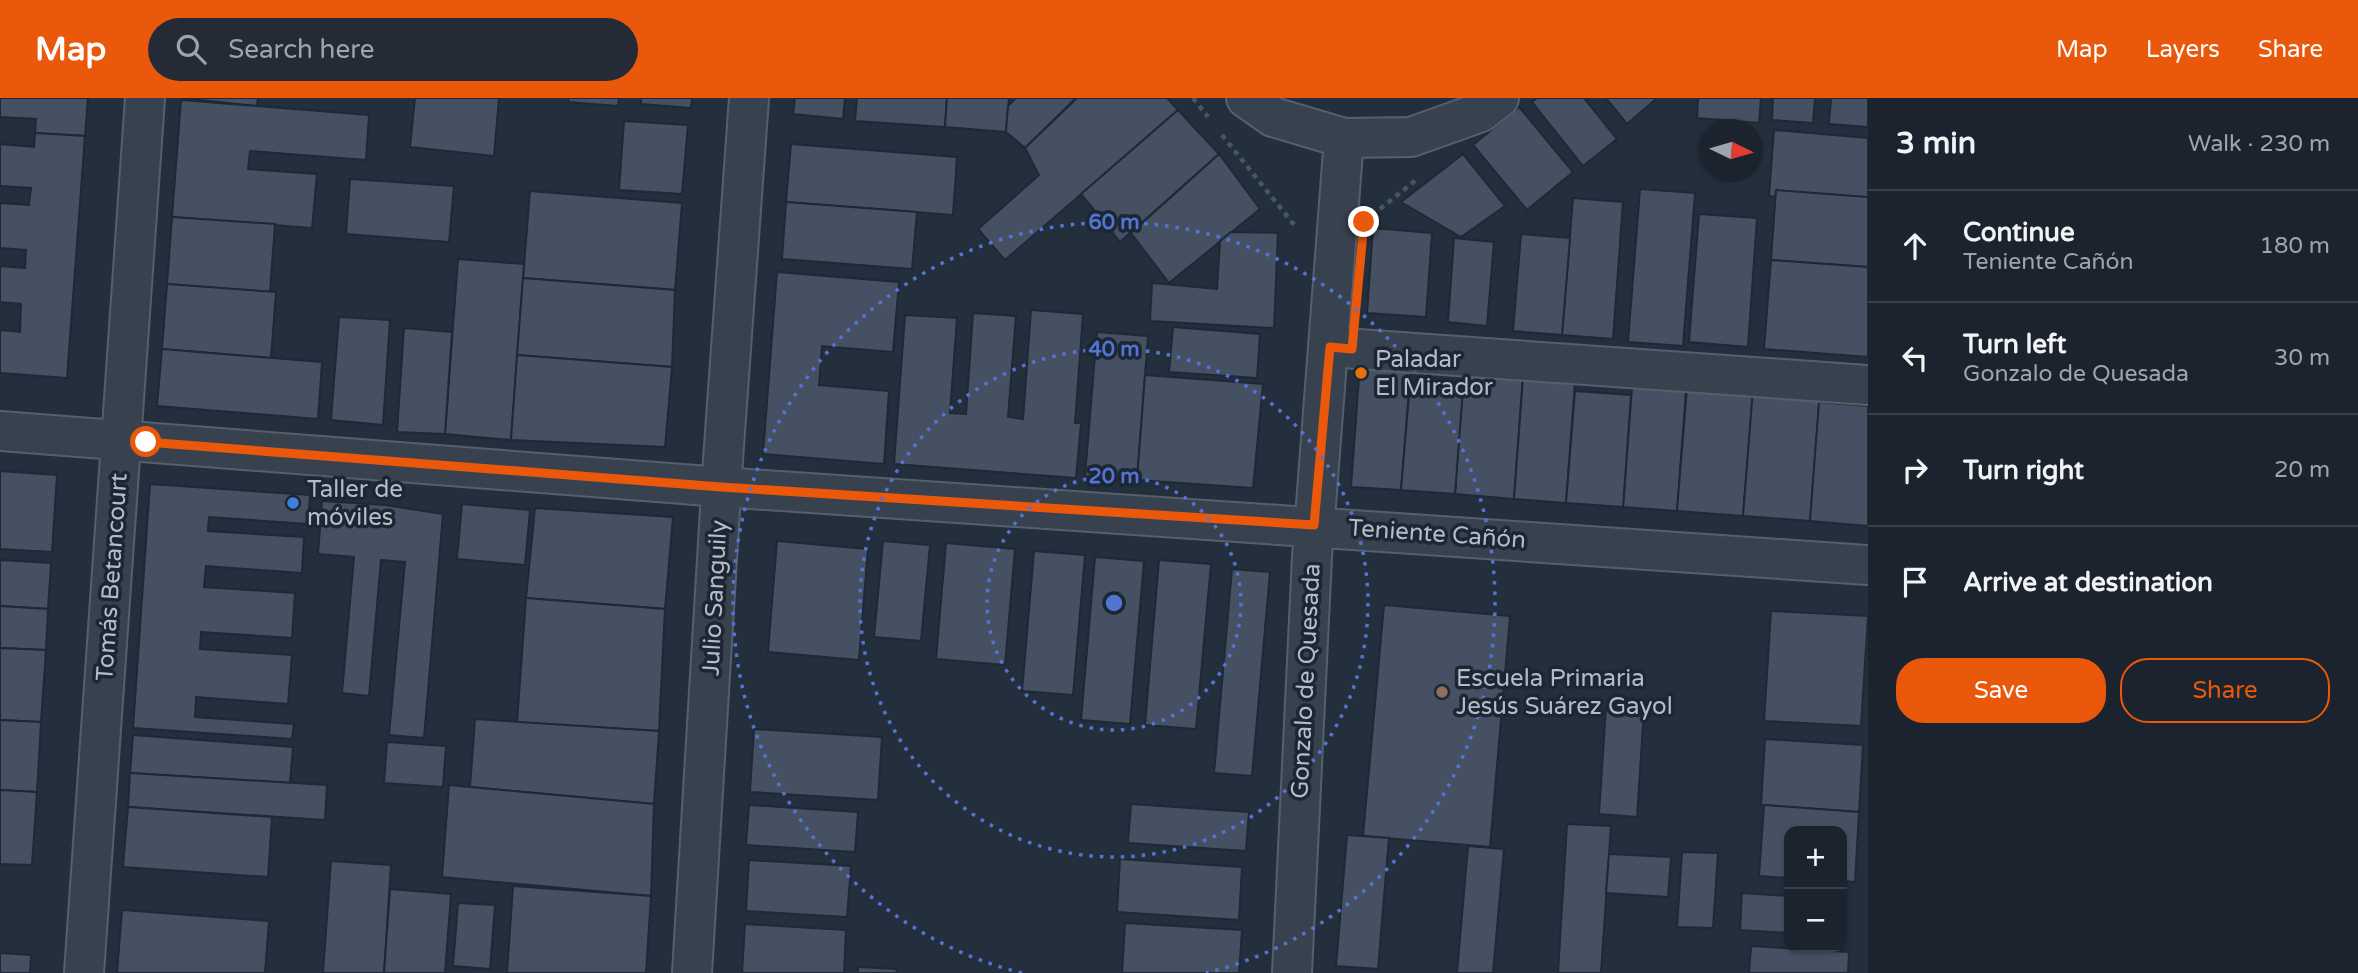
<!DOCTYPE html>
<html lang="en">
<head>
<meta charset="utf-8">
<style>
	body { margin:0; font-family:"Varela Round",sans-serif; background:#242b36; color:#f1f3f6 }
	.controls { position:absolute; right:21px; bottom:21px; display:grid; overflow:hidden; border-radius:14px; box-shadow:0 2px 5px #0004 }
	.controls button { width:63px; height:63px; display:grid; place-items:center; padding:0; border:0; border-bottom:2px solid #39404a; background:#1b232e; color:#f1f3f6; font:35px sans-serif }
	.compass { position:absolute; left:1700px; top:21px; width:63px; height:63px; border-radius:50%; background:#1b232e; box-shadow:0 2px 5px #0004; rotate:95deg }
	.stop { position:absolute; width:21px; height:21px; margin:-16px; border:5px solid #ea580c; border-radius:50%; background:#fff }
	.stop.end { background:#ea580c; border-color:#fff; box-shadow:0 2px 7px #0008 }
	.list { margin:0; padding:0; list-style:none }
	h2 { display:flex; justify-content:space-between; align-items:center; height:91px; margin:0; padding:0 28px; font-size:30px }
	h2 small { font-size:23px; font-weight:400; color:#a0a4aa }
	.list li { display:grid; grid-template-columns:46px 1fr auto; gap:21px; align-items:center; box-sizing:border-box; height:112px; padding:0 28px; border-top:2px solid #39404a }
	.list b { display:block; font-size:26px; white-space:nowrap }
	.list p { margin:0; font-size:23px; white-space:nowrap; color:#a0a4aa }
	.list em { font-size:23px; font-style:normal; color:#a0a4aa }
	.actions { display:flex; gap:14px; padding:21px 28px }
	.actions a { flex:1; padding:16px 0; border:2px solid #ea580c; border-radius:28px; text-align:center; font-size:24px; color:#ea580c }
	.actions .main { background:#ea580c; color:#fff }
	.icon { flex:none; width:38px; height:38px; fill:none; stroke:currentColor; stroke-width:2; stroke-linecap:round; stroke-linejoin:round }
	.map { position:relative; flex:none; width:1868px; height:875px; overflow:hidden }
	header { display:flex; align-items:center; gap:42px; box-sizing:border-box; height:98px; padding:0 35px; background:#ea580c; color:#fff }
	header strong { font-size:33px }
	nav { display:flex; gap:38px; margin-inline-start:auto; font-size:24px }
	.search { width:490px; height:63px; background:#242b36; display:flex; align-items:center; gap:18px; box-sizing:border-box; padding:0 24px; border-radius:38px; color:#a0a4aa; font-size:26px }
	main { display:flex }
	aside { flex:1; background:#1b232e }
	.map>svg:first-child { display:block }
	.building { fill:#455162; stroke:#1f2835; stroke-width:2 }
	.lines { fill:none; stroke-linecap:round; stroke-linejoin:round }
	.minor-casing { stroke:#565f6c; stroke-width:42 }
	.path { stroke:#44595c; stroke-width:4.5; stroke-dasharray:5 5; stroke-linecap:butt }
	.minor { stroke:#38414e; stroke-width:38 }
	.route { stroke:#ea580c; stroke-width:9 }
	.ring { fill:none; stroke:#5274d3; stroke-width:3.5; stroke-dasharray:3.5 7 }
	.food-dot { fill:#e8710a; stroke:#1d2633; stroke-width:2.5 }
	.shop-dot { fill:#3f7fe0; stroke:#1d2633; stroke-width:2.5 }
	.education-dot { fill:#8d6e63; stroke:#1d2633; stroke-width:2.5 }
	.labels { text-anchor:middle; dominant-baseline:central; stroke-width:7; stroke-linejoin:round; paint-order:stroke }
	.poi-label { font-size:24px; fill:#b4bcc9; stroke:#1d2633; text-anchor:start }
	.street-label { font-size:24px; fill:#b4bcc9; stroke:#1d2633 }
	.centre { fill:#5274d3; stroke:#1d2633; stroke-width:3.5 }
	.ring-label { font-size:21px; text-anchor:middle; font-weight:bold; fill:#5274d3; stroke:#1d2633; stroke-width:7; stroke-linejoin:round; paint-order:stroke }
</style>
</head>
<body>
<header>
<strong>Map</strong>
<div class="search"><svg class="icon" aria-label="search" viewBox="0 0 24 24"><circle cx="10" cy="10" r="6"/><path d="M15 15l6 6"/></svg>Search here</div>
<nav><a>Map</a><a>Layers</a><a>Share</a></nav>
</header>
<main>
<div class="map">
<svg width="1868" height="875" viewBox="0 0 1868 875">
	<rect width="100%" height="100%" fill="#242f3e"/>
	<g class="building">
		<path d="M 0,0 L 88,0 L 85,38 L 35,35 L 36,21 L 0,19 Z"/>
		<path d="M 181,0 L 258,0 L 257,8 Z"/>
		<path d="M 415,0 L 499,0 L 494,58 L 410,49 Z"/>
		<path d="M 569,0 L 619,0 L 618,8 L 568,4 Z"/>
		<path d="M 641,0 L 692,0 L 691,10 L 641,6 Z"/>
		<path d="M 795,0 L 845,0 L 843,21 L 793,16 Z"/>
		<path d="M 857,0 L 947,0 L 945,29 L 855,23 Z"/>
		<path d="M 947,0 L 1009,0 L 1006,34 L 945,29 Z"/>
		<path d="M 1016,0 L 1076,0 L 1025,50 L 1006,34 L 1008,8 Z"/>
		<path d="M 1077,0 L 1167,0 L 1178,12 L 1005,162 L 978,131 L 1039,77 L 1025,50 Z"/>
		<path d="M 1537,0 L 1584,0 L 1617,41 L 1583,68 L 1532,4 Z"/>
		<path d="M 1606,0 L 1657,0 L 1627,26 Z"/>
		<path d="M 1698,0 L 1761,0 L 1759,25 L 1697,20 Z"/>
		<path d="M 1773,0 L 1815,0 L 1813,25 L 1772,22 Z"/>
		<path d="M 1831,0 L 1868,0 L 1868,29 L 1829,26 Z"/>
		<path d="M 181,2 L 369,17 L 366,62 L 250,53 L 248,71 L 317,76 L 312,130 L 172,119 Z"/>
		<path d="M 1519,9 L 1573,74 L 1527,112 L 1473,47 Z"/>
		<path d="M 1178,12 L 1219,56 L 1120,144 L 1081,96 Z"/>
		<path d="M 624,23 L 688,27 L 682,96 L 619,92 Z"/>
		<path d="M 1774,32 L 1868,40 L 1868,106 L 1769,98 Z"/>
		<path d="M 35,35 L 85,38 L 67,280 L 0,275 L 0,232 L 20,234 L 21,206 L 0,204 L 0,168 L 25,170 L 26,152 L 0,150 L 0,105 L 29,107 L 31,90 L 0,88 L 0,46 L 34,49 Z"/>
		<path d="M 791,46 L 957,59 L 953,117 L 786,104 Z"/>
		<path d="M 1219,56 L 1260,111 L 1169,185 L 1131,135 Z"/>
		<path d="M 1463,56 L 1505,108 L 1461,139 L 1401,104 Z"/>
		<path d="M 350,81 L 454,88 L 449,144 L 346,136 Z"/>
		<path d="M 1640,91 L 1695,95 L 1683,248 L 1628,244 Z"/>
		<path d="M 1776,92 L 1868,99 L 1868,169 L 1771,162 Z"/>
		<path d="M 530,93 L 682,105 L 675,192 L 523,180 Z"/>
		<path d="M 1573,100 L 1623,104 L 1613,241 L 1562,237 Z"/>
		<path d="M 786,104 L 917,114 L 912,171 L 782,161 Z"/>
		<path d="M 1699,116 L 1757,120 L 1748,249 L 1689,244 Z"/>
		<path d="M 172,119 L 275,126 L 270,194 L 167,186 Z"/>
		<path d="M 1373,130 L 1432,135 L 1426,219 L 1367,215 Z"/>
		<path d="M 1231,134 L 1278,135 L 1274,230 L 1150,223 L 1152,185 L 1217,191 L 1220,143 Z"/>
		<path d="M 1521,136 L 1570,140 L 1562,237 L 1513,233 Z"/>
		<path d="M 1454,140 L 1494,144 L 1487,228 L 1448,224 Z"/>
		<path d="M 458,161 L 524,166 L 511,342 L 445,336 Z"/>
		<path d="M 1771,162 L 1868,169 L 1868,259 L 1764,251 Z"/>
		<path d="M 777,174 L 899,184 L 893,254 L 822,248 L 819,287 L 889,293 L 884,366 L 763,356 Z"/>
		<path d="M 523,180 L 675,192 L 672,269 L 517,257 Z"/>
		<path d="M 167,186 L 276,194 L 271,260 L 162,251 Z"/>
		<path d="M 1031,212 L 1083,216 L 1075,325 L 1081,325 L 1076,380 L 894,366 L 905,217 L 957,220 L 950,315 L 966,316 L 973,215 L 1016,218 L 1008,319 L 1023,321 Z"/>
		<path d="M 339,219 L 390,222 L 383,327 L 331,322 Z"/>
		<path d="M 1173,229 L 1260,236 L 1257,280 L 1169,274 Z"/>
		<path d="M 404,230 L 452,234 L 445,336 L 397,334 Z"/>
		<path d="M 1097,234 L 1148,238 L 1137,382 L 1085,378 Z"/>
		<path d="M 162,251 L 322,264 L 318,321 L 157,308 Z"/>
		<path d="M 517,257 L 672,269 L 665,349 L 511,342 Z"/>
		<path d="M 1360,266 L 1411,268 L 1401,392 L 1351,389 Z"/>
		<path d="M 1464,272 L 1523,277 L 1514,401 L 1455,396 Z"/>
		<path d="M 1145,277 L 1263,286 L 1253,390 L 1137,382 Z"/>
		<path d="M 1523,280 L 1575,284 L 1566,405 L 1514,401 Z"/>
		<path d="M 1410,286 L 1463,290 L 1455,396 L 1401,392 Z"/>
		<path d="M 1632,289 L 1686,293 L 1677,413 L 1623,409 Z"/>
		<path d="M 1687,290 L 1753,295 L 1743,418 L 1677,413 Z"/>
		<path d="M 1753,291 L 1820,296 L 1810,423 L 1743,418 Z"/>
		<path d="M 1575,293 L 1631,297 L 1623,409 L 1566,405 Z"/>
		<path d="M 1819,304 L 1868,308 L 1868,428 L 1810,423 Z"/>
		<path d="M 0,373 L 57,377 L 52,454 L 0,451 Z"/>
		<path d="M 150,386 L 310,397 L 308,426 L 209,419 L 208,433 L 304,439 L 302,475 L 206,468 L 204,489 L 295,495 L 292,540 L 201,534 L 200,551 L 292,557 L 288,606 L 196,599 L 195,619 L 294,626 L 292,641 L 133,630 Z"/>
		<path d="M 322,403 L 385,407 L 443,416 L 424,640 L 389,637 L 405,464 L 381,462 L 369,598 L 342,595 L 354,459 L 318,456 Z"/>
		<path d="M 462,406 L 530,412 L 525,467 L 457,461 Z"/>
		<path d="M 535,410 L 673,419 L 665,511 L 526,500 Z"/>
		<path d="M 777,443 L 868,451 L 859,562 L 768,554 Z"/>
		<path d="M 883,443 L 930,447 L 921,543 L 874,539 Z"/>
		<path d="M 946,445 L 1015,451 L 1005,567 L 936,561 Z"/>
		<path d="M 1034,453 L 1085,457 L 1073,597 L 1022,593 Z"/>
		<path d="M 1095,459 L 1144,463 L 1130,626 L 1081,622 Z"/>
		<path d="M 0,462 L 51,465 L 48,511 L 0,508 Z"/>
		<path d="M 1159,462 L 1211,466 L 1196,631 L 1145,627 Z"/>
		<path d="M 1232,471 L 1270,474 L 1252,678 L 1214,675 Z"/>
		<path d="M 526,500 L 665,511 L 659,633 L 517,625 Z"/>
		<path d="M 1384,507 L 1510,518 L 1490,749 L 1363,738 Z"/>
		<path d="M 0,508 L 48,511 L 46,552 L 0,550 Z"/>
		<path d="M 1771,513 L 1868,518 L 1861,628 L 1764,623 Z"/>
		<path d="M 0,550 L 46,552 L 41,624 L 0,622 Z"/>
		<path d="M 1606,609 L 1644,612 L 1637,719 L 1599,716 Z"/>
		<path d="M 475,621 L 659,633 L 654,706 L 470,689 Z"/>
		<path d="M 0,622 L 41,624 L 37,694 L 0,692 Z"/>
		<path d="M 754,631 L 882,639 L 878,702 L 750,694 Z"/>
		<path d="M 133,637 L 293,649 L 290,685 L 130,675 Z"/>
		<path d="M 1765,641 L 1863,647 L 1859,714 L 1761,707 Z"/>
		<path d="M 387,644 L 446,648 L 443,689 L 384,685 Z"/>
		<path d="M 130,675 L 327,687 L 325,722 L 128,709 Z"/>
		<path d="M 449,687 L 654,706 L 651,798 L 442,779 Z"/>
		<path d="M 0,692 L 37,694 L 32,767 L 0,766 Z"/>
		<path d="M 1131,706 L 1249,714 L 1246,753 L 1128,745 Z"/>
		<path d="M 749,707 L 858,714 L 855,754 L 746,747 Z"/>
		<path d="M 1764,707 L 1859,714 L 1855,784 L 1842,783 L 1842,733 L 1789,733 L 1789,780 L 1759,778 Z"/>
		<path d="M 128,709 L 272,719 L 268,779 L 123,769 Z"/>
		<path d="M 1567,726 L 1611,728 L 1601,875 L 1558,875 Z"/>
		<path d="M 1347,737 L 1389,740 L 1378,871 L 1336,868 Z"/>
		<path d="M 1468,748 L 1504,751 L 1493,875 L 1457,875 Z"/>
		<path d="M 1682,754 L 1718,755 L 1713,830 L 1677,829 Z"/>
		<path d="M 1609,756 L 1671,759 L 1668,799 L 1606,795 Z"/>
		<path d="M 1120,761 L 1242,769 L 1239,822 L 1117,814 Z"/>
		<path d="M 749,762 L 851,768 L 847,819 L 746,813 Z"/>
		<path d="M 331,763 L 391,767 L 384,875 L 323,875 Z"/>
		<path d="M 513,788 L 651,798 L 646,875 L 507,875 Z"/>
		<path d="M 390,791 L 451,796 L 445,875 L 384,875 Z"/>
		<path d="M 1742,795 L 1789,798 L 1789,835 L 1740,832 Z"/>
		<path d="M 458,805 L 495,807 L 490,871 L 453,868 Z"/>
		<path d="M 122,812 L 269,823 L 265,875 L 117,875 Z"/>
		<path d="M 1125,825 L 1242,832 L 1239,875 L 1122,875 Z"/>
		<path d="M 745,826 L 846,832 L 844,875 L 742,875 Z"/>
		<path d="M 1751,848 L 1849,854 L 1848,875 L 1749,875 Z"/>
		<path d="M 0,855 L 31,857 L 30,875 L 0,875 Z"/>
		<path d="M 858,869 L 897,871 L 896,875 L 858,875 Z"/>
	</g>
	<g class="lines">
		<defs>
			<g id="minor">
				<path d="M 1246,0 L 1273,19 L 1344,40 L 1411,39 L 1481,14 L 1499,0"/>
				<path d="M 1330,249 L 1868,287"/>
				<path d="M 0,333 L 721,389 L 1868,467"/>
				<path d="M 84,875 L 145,0"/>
				<path d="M 692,875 L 723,362 L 749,0"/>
				<path d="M 1292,875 L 1312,459 L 1344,40"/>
			</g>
		</defs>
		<use href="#minor" class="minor-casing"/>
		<g class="path">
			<path d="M 1193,0 L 1208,19"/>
			<path d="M 1222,37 L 1295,128"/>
			<path d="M 1380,111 L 1416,82"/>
		</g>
		<use href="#minor" class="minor"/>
	</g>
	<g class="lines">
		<path class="route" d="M 146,344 L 721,389 L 1314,427 L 1330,249 L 1352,251 L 1364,124"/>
	</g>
	<g class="ring">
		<circle cx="1114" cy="505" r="127"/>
		<circle cx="1114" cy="505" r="254"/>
		<path d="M1022 875A381 381 0 1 1 1206 875"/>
	</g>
	<circle class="food-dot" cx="1361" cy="275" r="7"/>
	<circle class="shop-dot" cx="293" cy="405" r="7"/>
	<circle class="education-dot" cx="1442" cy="594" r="7"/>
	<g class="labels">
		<g class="poi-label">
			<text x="1375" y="261">Paladar<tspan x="1375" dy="28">El Mirador</tspan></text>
			<text x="307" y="391">Taller de<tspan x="307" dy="28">móviles</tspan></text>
			<text x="1456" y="580">Escuela Primaria<tspan x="1456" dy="28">Jesús Suárez Gayol</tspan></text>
		</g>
		<g class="street-label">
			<text transform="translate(1437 436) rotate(4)">Teniente Cañón</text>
			<text transform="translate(112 479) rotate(-86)">Tomás Betancourt</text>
			<text transform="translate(715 500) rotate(-87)">Julio Sanguily</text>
			<text transform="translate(1306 583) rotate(-87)">Gonzalo de Quesada</text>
		</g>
	</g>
	<circle cx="1114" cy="505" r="10" class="centre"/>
	<g class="ring-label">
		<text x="1114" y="131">60 m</text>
		<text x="1114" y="258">40 m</text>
		<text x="1114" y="385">20 m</text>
	</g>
</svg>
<div class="controls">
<button>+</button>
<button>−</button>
</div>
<svg class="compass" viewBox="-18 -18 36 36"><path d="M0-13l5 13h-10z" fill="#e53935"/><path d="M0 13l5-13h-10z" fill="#a0a4aa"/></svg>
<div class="stop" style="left:146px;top:344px"></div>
<div class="stop end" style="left:1364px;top:124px"></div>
</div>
<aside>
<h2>3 min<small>Walk · 230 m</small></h2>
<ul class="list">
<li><svg class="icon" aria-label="ahead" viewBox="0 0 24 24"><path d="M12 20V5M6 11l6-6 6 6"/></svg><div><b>Continue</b><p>Teniente Cañón</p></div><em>180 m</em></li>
<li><svg class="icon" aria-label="left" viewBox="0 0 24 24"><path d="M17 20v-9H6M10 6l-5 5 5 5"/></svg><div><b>Turn left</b><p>Gonzalo de Quesada</p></div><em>30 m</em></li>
<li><svg class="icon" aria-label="right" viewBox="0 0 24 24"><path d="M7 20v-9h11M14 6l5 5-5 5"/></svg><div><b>Turn right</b></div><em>20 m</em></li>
<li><svg class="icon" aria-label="arrive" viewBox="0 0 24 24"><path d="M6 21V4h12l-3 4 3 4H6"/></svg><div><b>Arrive at destination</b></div></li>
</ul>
<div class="actions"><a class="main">Save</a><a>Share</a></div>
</aside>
</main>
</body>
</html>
